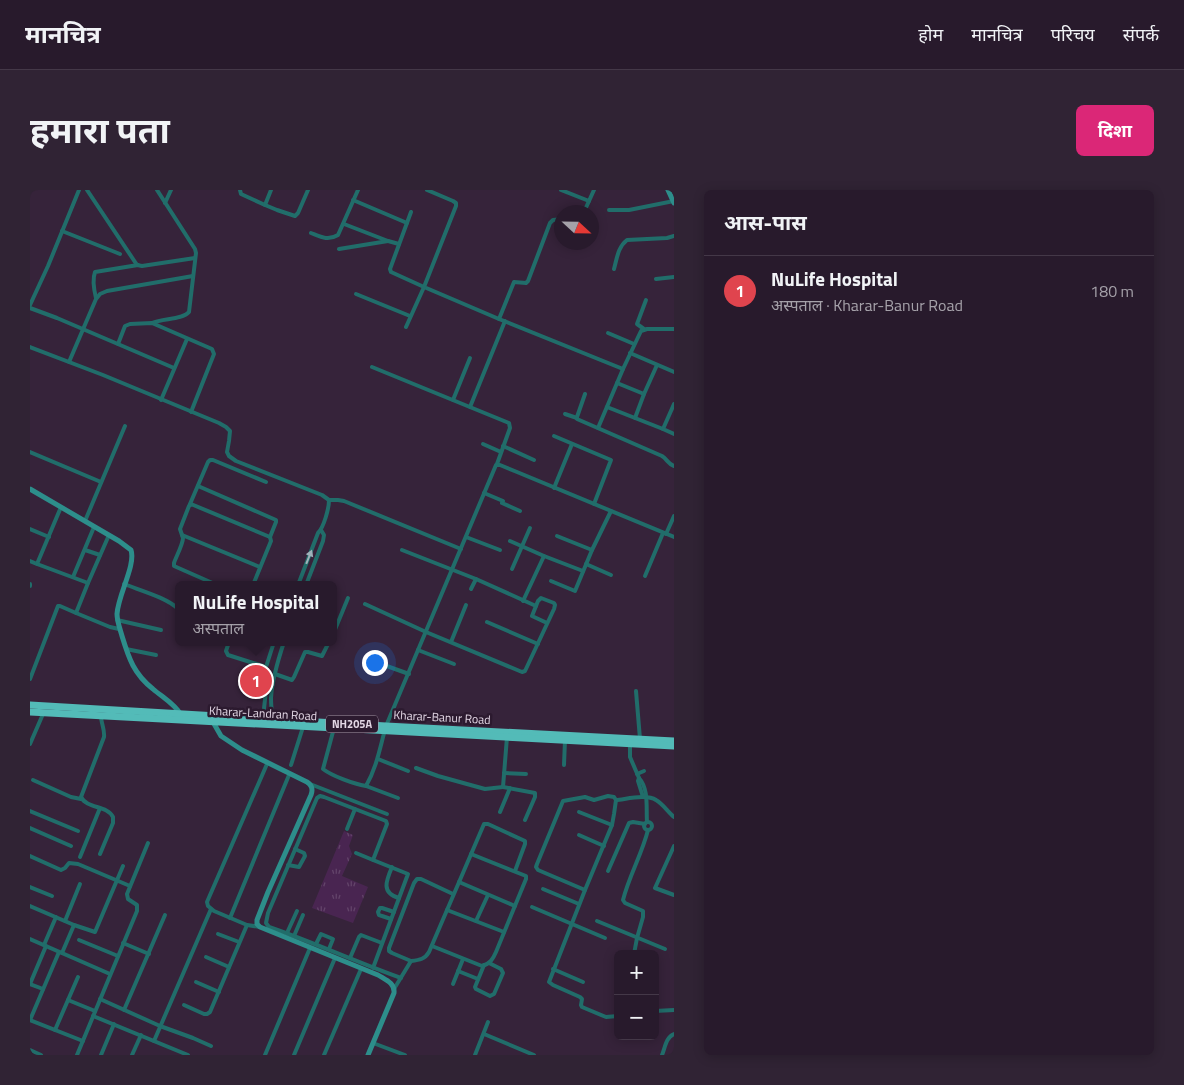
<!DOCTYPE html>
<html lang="hi">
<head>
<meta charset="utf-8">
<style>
	body { margin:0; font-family:"Titillium Web","Noto Sans Devanagari",sans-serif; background:#302334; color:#f1f3f6 }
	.controls { position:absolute; right:15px; bottom:15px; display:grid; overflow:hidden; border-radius:8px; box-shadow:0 2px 12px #0003 }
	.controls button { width:45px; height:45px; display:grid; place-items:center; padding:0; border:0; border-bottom:1px solid #443848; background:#281a2c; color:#f1f3f6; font:25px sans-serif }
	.compass { position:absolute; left:524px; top:15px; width:45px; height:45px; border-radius:50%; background:#281a2c; box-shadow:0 2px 12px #0003; rotate:112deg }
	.you { position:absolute; left:344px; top:472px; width:18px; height:18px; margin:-12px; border:4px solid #fff; border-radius:50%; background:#1a73e8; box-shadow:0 0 0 8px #1a73e833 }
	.badge { display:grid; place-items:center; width:32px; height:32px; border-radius:50%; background:#db2777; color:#fff; font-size:16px; font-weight:700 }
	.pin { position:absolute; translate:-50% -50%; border:2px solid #fff; box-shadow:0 1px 5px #0006 }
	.popup { position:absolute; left:145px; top:391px; width:162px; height:65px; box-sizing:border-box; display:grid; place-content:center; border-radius:8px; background:#281a2c; filter:drop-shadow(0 1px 4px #0005); font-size:16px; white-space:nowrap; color:#a5a1a9 }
	.popup b { font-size:19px; color:#f1f3f6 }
	.popup::after { content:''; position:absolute; left:50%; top:100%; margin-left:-10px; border:10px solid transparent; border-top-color:#281a2c }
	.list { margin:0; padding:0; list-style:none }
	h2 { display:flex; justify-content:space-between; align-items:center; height:65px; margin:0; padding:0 20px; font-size:21px }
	h2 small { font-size:16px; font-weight:400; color:#a5a1a9 }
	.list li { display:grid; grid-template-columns:32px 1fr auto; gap:15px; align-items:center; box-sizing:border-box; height:70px; padding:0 20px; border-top:1px solid #443848 }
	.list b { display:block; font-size:19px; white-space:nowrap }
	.list p { margin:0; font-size:16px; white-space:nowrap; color:#a5a1a9 }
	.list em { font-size:16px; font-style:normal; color:#a5a1a9 }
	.map { position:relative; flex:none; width:644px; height:865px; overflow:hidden; border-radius:8px }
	header { display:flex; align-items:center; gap:30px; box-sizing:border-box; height:70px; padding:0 25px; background:#281a2c; border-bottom:1px solid #443848 }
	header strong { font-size:24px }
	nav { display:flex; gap:28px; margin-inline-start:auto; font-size:18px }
	.intro { display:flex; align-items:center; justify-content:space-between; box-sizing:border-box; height:120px; padding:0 30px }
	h1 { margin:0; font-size:35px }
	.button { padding:12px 22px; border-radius:8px; background:#db2777; color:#fff; font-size:18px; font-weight:700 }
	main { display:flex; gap:30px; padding:0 30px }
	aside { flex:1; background:#281a2c; border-radius:8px; box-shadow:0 2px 12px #0003 }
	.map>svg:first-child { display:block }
	.park { fill:url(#park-tufts) }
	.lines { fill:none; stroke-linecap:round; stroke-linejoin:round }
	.street { stroke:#216d6a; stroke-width:4 }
	.secondary { stroke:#2d8e8b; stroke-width:5 }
	.highway { stroke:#53bbb8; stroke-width:7 }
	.oneway { fill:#9fb2ba }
	.labels { text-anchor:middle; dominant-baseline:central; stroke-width:5; stroke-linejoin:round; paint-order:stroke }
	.shield { fill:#2c1a2f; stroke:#ac9eae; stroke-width:1 }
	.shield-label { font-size:11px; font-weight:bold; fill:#e3d7e5 }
	.street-label { font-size:12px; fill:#e3d7e5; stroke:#2c1a2f }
</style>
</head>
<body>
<header>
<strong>मानचित्र</strong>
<nav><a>होम</a><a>मानचित्र</a><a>परिचय</a><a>संपर्क</a></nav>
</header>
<div class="intro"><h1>हमारा पता</h1><a class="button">दिशा</a></div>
<main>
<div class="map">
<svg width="644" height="865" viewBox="0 0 644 865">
	<defs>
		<pattern id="park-tufts" width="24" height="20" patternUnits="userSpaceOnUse" patternTransform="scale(1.25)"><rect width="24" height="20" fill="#492551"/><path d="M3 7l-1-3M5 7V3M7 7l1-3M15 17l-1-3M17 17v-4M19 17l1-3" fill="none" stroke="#63446a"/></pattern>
	</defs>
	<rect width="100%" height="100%" fill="#36233a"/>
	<path class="park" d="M 314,641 L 323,645 L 319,656 L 322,664 L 312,686 L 338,697 L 323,733 L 282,718 Z"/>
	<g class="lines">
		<g class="street">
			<path d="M 57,0 L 107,75 L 112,76 L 165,68"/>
			<path d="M 210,0 L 211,4 L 235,15"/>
			<path d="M 241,0 L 235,15 L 247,20 L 265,26 L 268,23 L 278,0"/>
			<path d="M 397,0 L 423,11 L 426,13 L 426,16 L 394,97 L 469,129 L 593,179 L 611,141 L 617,139 L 644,139"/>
			<path d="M 531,0 L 559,11"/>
			<path d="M 323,10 L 377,33"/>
			<path d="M 135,13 L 141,0"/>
			<path d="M 579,20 L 599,20 L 644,11"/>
			<path d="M 554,22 L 564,0"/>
			<path d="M 314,34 L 358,51 L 369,54"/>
			<path d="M 32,41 L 90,64"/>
			<path d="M 281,43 C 291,47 298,51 308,45 L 328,0"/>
			<path d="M 309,59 L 358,51"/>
			<path d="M 584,79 C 587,68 588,57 597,50 L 637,48 L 644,46"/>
			<path d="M 626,89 L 644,87"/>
			<path d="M 326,104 L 380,126"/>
			<path d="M 66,108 C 64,100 62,90 65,82 L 108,75"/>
			<path d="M 0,115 L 18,76 L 49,0"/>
			<path d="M 0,118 L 27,128 L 144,178"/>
			<path d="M 469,129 L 484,92 L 496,93 L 498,91 L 520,33 L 523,30 L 532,29"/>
			<path d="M 122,133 C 133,128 152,130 159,122 L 166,63 L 165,59 L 127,0"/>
			<path d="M 376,137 L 394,97 L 361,82 L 360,79 L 381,22"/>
			<path d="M 614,139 L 607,134 L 616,110"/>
			<path d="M 578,143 L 604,154"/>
			<path d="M 88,154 L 95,136 L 100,134 L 122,133 L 182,159 L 184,164 L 161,222"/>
			<path d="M 0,157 L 73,185 L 189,233 L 196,237 L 200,241 L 199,251 L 197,262 L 199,266 L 206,271 L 292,305 L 299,310 C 299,318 294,337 288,343 L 268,395"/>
			<path d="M 600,163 L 644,182"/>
			<path d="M 39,172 L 66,109 L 70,104 L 77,101 L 163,86"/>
			<path d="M 342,177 L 479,233 L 480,238 L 467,274"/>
			<path d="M 587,193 L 614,204 L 627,175"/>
			<path d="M 555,204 L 547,227 L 547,229 L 632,266 C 637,269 638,274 644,276"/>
			<path d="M 131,210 L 157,149"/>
			<path d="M 423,210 L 440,168"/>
			<path d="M 644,214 L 633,239 L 644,244"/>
			<path d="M 440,217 L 475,131"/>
			<path d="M 577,217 L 633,239"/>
			<path d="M 535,224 L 547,228"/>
			<path d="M 605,228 L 614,204"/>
			<path d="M 568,238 L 593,179"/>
			<path d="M 524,246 L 581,270 L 564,314"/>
			<path d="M 453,254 L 471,262"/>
			<path d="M 473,256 L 504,270"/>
			<path d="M 0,262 L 71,292"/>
			<path d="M 168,296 L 246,330 L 246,332 L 240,347"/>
			<path d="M 524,298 L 542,254"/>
			<path d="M 454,303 L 473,311 L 472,313 L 490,321"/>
			<path d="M 299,310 L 308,310 L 314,311 L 431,359"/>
			<path d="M 160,314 L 178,272 L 180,270 L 183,270 L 236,292"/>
			<path d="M 55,331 L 95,236"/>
			<path d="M 0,339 L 19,347"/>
			<path d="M 636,344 L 644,326"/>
			<path d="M 152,345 L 230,377"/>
			<path d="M 527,346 L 562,360"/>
			<path d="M 436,347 L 470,360"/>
			<path d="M 480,351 L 514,366 L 553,381"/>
			<path d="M 55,360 L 70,365"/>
			<path d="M 372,360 L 446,389 L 506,416"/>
			<path d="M 0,371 L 7,374 L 31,317"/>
			<path d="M 7,374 L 58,393 L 79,345"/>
			<path d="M 556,374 L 581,385"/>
			<path d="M 482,379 L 500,338"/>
			<path d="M 615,386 L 633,343"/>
			<path d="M 43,387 L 64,337"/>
			<path d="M 521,391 L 545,401 L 562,360 L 581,321"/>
			<path d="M 0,394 L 0,396"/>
			<path d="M 94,394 C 109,400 138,408 148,419"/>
			<path d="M 187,395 L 144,376 L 144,373 C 146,367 153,354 153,348 C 152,345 151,342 150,339 L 159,316 L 161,314 L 240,347 L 241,351 L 223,395"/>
			<path d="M 276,395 L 293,351 L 294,345 L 291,340"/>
			<path d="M 441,399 L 446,389"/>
			<path d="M 493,411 L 514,366"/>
			<path d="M 335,414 L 396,442 L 492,482 L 495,481 L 524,419 L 525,415 L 524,413 L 511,408 L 508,411 L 502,426 L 517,433"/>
			<path d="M 46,423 L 80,437 L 89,439"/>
			<path d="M 87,430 L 131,440"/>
			<path d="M 457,432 L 508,454"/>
			<path d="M 304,442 L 318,408"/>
			<path d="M 199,452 L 196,461 L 198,465 L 236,477"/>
			<path d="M 421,452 L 436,415"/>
			<path d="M 96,459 L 126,465"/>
			<path d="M 388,460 L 424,474"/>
			<path d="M 340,470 L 379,484"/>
			<path d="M 245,484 L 262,490 L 264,487 L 275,462 L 278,462 L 292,466 L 299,452"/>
			<path d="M 0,489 L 28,416 L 30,416 L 46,423 L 58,393"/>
			<path d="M 606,501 L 610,549"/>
			<path d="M 233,528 L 236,500 L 236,477 L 244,452"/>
			<path d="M 242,528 C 242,522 241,515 241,508 C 242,489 248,470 254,452"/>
			<path d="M 304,538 L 293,579 C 302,586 324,594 336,596 C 347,577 350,557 356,536 L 466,275 L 470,275 L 487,282 L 644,347"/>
			<path d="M 600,553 L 600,567 L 609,588 C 619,599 616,618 617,632"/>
			<path d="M 0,554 L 13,524"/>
			<path d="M 348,569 L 378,581"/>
			<path d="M 261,575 L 273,537"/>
			<path d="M 534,575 L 535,550"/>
			<path d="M 386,578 L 408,586 L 455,599 L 473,597 L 477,547"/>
			<path d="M 474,583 L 496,584"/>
			<path d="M 607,584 L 614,581"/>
			<path d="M 609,588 L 608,591 L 613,607"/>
			<path d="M 3,590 L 41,607 L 51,609"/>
			<path d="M 280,594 L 357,624"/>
			<path d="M 336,596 L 368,608"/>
			<path d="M 473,597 L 505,603 L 505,607 L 495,630"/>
			<path d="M 578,606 L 584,607 L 586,610 L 584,624 L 582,635 L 555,700 L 508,680 L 506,677 L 507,674 L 533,611 L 555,607 L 564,610 Z"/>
			<path d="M 586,610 C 597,609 617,604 626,610 C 633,614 638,622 644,627"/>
			<path d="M 0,621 L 48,641"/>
			<path d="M 470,622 L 480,598"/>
			<path d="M 549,622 L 582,635"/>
			<circle cx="618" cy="636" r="4"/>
			<path d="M 0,638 L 41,656"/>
			<path d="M 317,639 L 325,619"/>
			<path d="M 549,645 L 574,656"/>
			<path d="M 644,656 L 625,698 L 644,705"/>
			<path d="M 326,663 L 343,670"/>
			<path d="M 70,664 L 83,633 L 83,627 C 77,615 57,619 51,607 L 74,547 C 75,540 71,533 71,526"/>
			<path d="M 0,666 L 31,680 L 35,678 L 39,673 L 48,674 L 100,696"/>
			<path d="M 50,667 L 70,618"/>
			<path d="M 258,675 L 269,677 L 275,666 L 274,663 L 265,659"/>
			<path d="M 362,677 C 356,691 351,703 369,708"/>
			<path d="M 578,681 L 599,633 L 603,632 L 615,634"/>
			<path d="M 429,692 L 485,716"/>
			<path d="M 0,697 L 22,706"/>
			<path d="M 513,699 L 549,714"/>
			<path d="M 555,700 L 519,792 L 523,795 L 550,807 L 552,809 L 551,815 L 552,817 L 576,827 L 588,826"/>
			<path d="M 0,716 L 44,735 L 65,742 L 93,676"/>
			<path d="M 502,717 L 575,748"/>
			<path d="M 417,720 L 474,742"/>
			<path d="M 200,728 L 259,585"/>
			<path d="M 361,729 L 349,725 L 348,722 L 350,718 L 352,718 L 364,722"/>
			<path d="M 35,731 L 50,694"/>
			<path d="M 446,731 L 458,705"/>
			<path d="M 567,731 L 635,759"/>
			<path d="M 230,737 L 217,735 L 184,721 L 178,716 L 177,712 L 237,574"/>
			<path d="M 257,743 L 267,721"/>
			<path d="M 188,744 L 209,752"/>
			<path d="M 264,746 L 273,725"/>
			<path d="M 0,749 L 80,784"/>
			<path d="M 49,750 L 88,766"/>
			<path d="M 93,753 L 119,764"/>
			<path d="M 286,754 L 291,744 L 303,749 L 299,759"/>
			<path d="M 14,755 L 26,727"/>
			<path d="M 402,756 L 452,776 C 460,774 463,769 466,762 L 496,689 L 496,686 L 441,664"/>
			<path d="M 32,763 L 44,735"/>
			<path d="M 604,764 L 607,748 L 613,727 L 613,721 L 595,713 L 593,710 C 599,686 612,664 618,640"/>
			<path d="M 176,767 L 199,777"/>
			<path d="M 320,768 L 329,747 L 331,745 L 352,753"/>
			<path d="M 381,771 L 362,763 L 359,761 L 359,758 L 384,693 L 387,689 L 391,689 L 423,704"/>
			<path d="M 454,775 L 445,797 L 446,799 L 460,806 L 464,804 L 473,783 L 471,779 L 459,773"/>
			<path d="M 343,778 L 378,684 L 343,670 L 357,634 L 356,631 L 294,607 L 290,606 L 287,608 L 238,723 L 236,733 L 239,737 C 283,752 326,772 371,788"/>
			<path d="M 523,779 L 553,792"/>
			<path d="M 428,781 L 448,789"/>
			<path d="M 166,792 L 189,802"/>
			<path d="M 423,794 L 433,769"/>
			<path d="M 13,799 L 0,794 L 16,756"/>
			<path d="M 364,799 L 381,771 C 390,770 395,769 399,762 L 454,634 L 458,634 L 495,651 L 495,654 L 485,681"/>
			<path d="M 70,809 L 130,836 L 163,848 L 181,856"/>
			<path d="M 38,810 L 65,821"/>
			<path d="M 154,815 L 174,824 L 177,824 L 180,822 L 217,735"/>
			<path d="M 94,820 L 135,725"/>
			<path d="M 625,821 L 644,820"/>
			<path d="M 63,826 L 158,865"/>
			<path d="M 0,830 L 29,762"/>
			<path d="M 0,830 L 53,851"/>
			<path d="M 25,840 L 48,787"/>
			<path d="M 454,844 L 504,865"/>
			<path d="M 124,851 L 181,719"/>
			<path d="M 343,853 L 375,865"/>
			<path d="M 0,860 L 11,865"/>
			<path d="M 47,865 L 107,721 L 107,715 L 98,709 L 97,704 L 118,653"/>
			<path d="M 71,865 L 84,834"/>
			<path d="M 102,865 L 111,845"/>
			<path d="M 235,865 L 280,758"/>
			<path d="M 264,865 L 305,768"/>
			<path d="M 294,865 L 331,779"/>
			<path d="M 445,865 L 458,832"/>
			<path d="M 632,865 C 635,858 636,847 644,844"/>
		</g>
		<g class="secondary">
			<path d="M 638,0 L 644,13"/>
			<path d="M 0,299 L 89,351 L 101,360 C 106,375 88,405 87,424 C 87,431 90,439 92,446 C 99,469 104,484 123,499 C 132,507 145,514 151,525"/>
			<path d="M 183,532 L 191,546 L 212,560 L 277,592 C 282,595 283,600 281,605 L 238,702 L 227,730 L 227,734 L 230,737 L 348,785 C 356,790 365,793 364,803 L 338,865"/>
		</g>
		<g class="highway">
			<path d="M 0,515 L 356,536 L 644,551"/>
			<path d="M 0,522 L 644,556"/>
		</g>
	</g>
	<defs><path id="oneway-solid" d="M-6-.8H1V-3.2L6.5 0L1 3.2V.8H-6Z" transform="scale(1.25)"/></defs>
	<use class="oneway" href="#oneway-solid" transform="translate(279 367) rotate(-68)"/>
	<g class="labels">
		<rect class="shield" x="296" y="525.5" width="52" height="17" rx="4"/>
		<g class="shield-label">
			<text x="322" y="534">NH205A</text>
		</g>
		<g class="street-label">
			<text transform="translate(233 523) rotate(3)">Kharar-Landran Road</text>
			<text transform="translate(412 527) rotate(3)">Kharar-Banur Road</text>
		</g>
	</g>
</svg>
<div class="controls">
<button>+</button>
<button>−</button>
</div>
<svg class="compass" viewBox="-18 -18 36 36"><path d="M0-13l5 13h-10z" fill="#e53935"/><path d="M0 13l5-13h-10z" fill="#a5a1a9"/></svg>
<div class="you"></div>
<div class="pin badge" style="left:226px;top:491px;background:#e0444e">1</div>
<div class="popup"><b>NuLife Hospital</b>अस्पताल</div>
</div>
<aside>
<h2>आस-पास<small></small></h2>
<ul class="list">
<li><span class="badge" style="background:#e0444e">1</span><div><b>NuLife Hospital</b><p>अस्पताल · Kharar-Banur Road</p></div><em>180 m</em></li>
</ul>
</aside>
</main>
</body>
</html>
